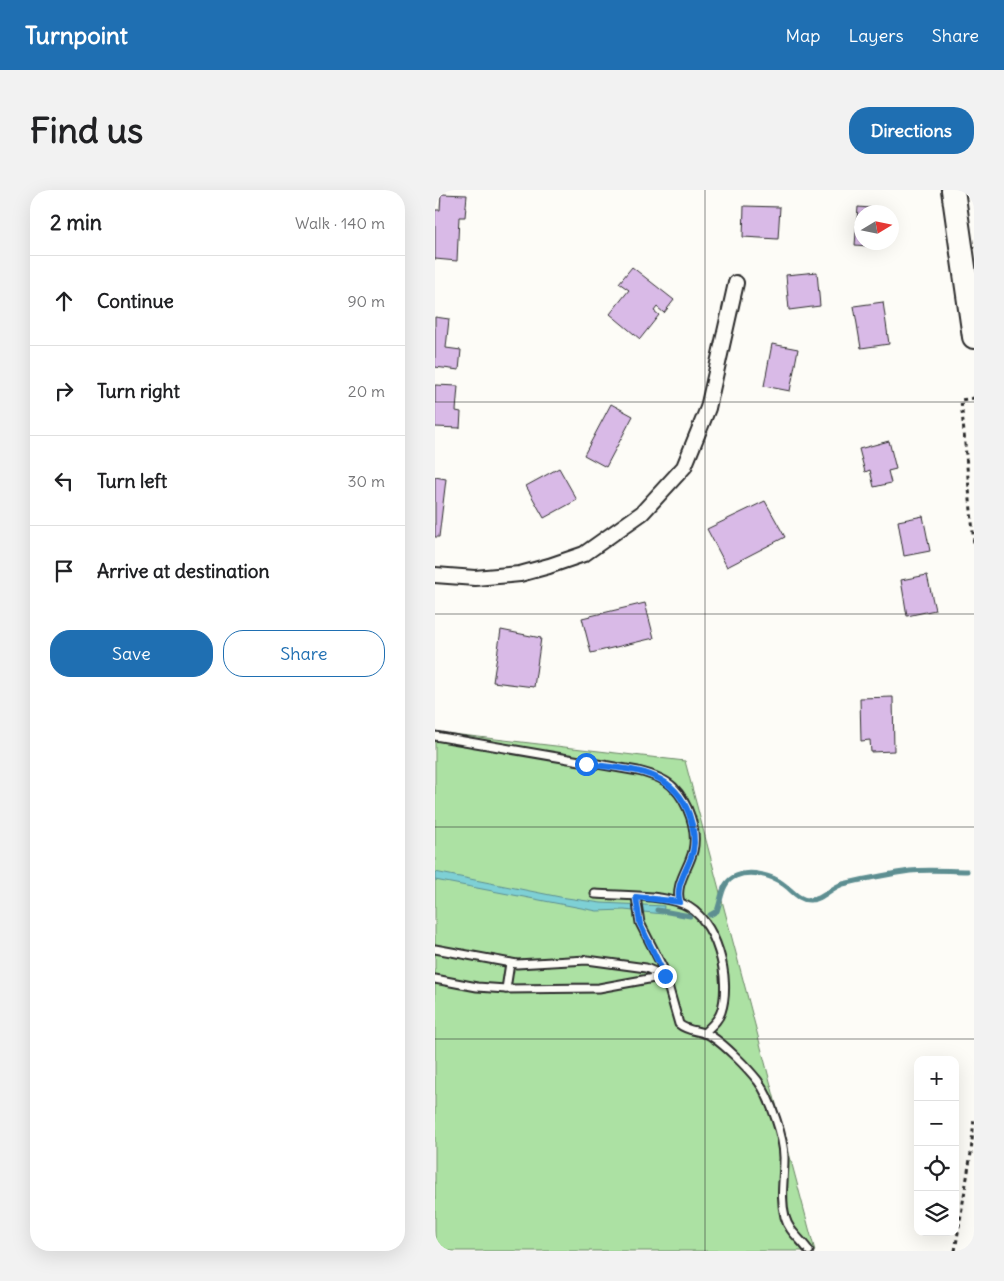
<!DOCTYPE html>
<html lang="en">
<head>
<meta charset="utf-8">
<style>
	body { margin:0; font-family:Delius,sans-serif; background:#f2f2f2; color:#202124 }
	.controls { position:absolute; right:15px; bottom:15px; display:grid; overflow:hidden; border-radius:10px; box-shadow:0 5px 20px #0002 }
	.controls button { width:45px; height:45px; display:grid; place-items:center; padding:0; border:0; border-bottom:1px solid #e0e0e0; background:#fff; color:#202124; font:25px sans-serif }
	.compass { position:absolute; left:419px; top:15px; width:45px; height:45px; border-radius:50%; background:#fff; box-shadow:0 5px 20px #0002; rotate:80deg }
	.stop { position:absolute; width:15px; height:15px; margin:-11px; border:4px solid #1a73e8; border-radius:50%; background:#fff }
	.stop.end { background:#1a73e8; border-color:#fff; box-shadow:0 1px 5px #0008 }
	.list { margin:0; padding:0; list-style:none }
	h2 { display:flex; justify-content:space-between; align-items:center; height:65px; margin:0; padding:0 20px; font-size:21px }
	h2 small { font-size:16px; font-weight:400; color:#757577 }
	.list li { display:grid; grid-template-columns:32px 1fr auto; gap:15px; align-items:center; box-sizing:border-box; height:90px; padding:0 20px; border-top:1px solid #e0e0e0 }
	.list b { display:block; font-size:19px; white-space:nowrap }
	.list em { font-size:16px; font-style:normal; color:#757577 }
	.actions { display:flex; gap:10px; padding:15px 20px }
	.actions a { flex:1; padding:11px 0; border:1px solid #1f6fb2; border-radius:20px; text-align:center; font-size:18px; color:#1f6fb2 }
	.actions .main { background:#1f6fb2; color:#fff }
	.icon { flex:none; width:28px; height:28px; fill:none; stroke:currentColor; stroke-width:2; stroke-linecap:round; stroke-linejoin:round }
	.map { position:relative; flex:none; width:539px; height:1061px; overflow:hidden; border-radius:20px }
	header { display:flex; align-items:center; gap:30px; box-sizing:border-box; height:70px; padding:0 25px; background:#1f6fb2; color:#fff }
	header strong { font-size:24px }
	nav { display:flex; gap:28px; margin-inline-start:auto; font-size:18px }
	.intro { display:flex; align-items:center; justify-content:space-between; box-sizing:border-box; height:120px; padding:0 30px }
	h1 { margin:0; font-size:35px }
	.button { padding:12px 22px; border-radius:20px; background:#1f6fb2; color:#fff; font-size:18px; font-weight:700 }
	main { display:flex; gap:30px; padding:0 30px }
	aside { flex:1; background:#fff; border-radius:20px; box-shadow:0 5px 20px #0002 }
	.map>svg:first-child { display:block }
	.green { fill:#ace1a3; stroke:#6c8667 }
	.water { fill:#7ed0d5; stroke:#5d8e91 }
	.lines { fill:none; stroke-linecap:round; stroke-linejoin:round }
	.stream { stroke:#5d8e91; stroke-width:5 }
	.building { fill:#d9bae7; stroke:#2b2b2b }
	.service-casing { stroke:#2b2b2b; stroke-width:11 }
	.minor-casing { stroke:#2b2b2b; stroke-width:18 }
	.primary-casing { stroke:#2b2b2b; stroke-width:26 }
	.path { stroke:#2b2b2b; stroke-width:3; stroke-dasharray:4 4; stroke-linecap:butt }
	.service { stroke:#fdfcf7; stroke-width:7 }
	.minor { stroke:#fdfcf7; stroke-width:14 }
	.primary { stroke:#fdfcf7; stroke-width:22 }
	.route { stroke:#1a73e8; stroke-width:6 }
	.grid { fill:none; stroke:#2b2b2b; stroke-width:1; stroke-opacity:0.55 }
</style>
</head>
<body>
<header>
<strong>Turnpoint</strong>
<nav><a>Map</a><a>Layers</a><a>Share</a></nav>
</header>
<div class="intro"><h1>Find us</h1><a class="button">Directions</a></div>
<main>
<aside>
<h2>2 min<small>Walk · 140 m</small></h2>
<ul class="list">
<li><svg class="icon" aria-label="ahead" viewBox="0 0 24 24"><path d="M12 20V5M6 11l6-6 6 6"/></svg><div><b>Continue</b></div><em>90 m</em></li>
<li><svg class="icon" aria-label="right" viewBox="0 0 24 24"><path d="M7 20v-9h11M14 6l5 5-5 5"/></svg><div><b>Turn right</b></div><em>20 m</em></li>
<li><svg class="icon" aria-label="left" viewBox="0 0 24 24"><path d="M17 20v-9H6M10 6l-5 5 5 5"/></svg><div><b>Turn left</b></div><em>30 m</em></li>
<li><svg class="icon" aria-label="arrive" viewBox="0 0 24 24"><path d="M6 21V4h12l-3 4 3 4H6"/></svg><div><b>Arrive at destination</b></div></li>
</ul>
<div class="actions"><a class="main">Save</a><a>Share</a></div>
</aside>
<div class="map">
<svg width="539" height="1061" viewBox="0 0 539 1061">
	<rect width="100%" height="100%" fill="#fdfcf7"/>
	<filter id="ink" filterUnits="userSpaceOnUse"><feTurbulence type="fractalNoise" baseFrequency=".02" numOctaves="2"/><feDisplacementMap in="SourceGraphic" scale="10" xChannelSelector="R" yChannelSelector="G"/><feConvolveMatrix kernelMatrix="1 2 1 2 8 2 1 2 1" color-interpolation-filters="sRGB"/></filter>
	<g filter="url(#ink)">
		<path class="green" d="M 0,542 L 250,571 L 380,1061 L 0,1061 Z"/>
		<path class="water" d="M 0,682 L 125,707 L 166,713 L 229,716 L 228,724 L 189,720 L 162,721 L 0,690 Z"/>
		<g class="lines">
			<g class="stream">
				<path d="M 222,720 L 255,726"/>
				<path d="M 275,725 L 282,721 C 287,708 286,692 301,686 C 315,680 337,685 348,694 C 356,699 363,710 374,710 C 387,711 396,697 408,694 C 430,689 453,684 475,681 C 494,679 514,681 532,681"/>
			</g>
		</g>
		<g class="building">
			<path d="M 6,4 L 32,5 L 30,27 L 24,27 L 22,71 L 0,69 L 0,20 L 5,20 Z"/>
			<path d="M 309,16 L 345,17 L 343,49 L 308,47 Z"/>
			<path d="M 423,17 L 448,19 L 448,22 L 427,22 L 427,52 L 446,52 L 446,57 L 420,55 Z"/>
			<path d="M 197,77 L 239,110 L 229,123 L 222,117 L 219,121 L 224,125 L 205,149 L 175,124 L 194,100 L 184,93 Z"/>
			<path d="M 382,82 L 385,116 L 354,120 L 351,85 Z"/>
			<path d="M 448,112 L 454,154 L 426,158 L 419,116 Z"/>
			<path d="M 0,127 L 14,129 L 11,158 L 26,160 L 24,180 L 0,177 Z"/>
			<path d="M 337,154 L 363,159 L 355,201 L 329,196 Z"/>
			<path d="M 0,195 L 23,196 L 21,221 L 26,222 L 25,238 L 0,237 Z"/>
			<path d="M 176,214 L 198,226 L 171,277 L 149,265 Z"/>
			<path d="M 454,251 L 461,279 L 453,281 L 456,293 L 439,297 L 435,280 L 430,282 L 424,259 Z"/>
			<path d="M 124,278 L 142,310 L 109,328 L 91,296 Z"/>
			<path d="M 0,287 L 11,289 L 4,347 L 0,347 Z"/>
			<path d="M 330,311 L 350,347 L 292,377 L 272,339 Z"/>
			<path d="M 488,326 L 495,361 L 469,366 L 463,331 Z"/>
			<path d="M 492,385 L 500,420 L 472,426 L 466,390 Z"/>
			<path d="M 210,413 L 219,448 L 156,463 L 147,428 Z"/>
			<path d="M 66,440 L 106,448 L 99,497 L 58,492 Z"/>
			<path d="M 458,507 L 459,561 L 436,562 L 435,550 L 426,551 L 425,508 Z"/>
		</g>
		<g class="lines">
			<defs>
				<g id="service">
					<path d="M 0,546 L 203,581 C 215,584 229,588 238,597 C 253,612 263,640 258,661 C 254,678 239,695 245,712"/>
					<path d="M 160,704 C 186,706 224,704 248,714 C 282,728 297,790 286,822 C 283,831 276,836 269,843"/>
					<path d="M 201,707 L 205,733 L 228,778 L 244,834 C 253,842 266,840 276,846 C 290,855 312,877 323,891 C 335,907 350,950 349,970 C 349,989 345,1008 350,1027 C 354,1042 366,1049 374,1061"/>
					<path d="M 0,759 L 82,774 L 152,770 L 211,778 L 230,786"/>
					<path d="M 0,789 L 42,797 L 71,799 L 164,798 L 230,786"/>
					<path d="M 71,799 L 75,773"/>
				</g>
				<path id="minor" d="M 0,385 L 40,388 L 85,384 L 114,376 L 149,364 L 207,323 L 249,277 L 273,218 L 301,93"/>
				<path id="primary" d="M 518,0 L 539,147"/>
			</defs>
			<use href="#service" class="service-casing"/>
			<use href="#minor" class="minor-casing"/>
			<use href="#primary" class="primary-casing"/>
			<g class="path">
				<path d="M 539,208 L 526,210 L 539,354"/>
				<path d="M 520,1061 L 536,963 L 539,928"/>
			</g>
			<use href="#service" class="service"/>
			<use href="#minor" class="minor"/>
			<use href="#primary" class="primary"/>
		</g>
	</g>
	<g class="lines" filter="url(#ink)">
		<path class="route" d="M 151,574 C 192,580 237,577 254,624 C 258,636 261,648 258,661 C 254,678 239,695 245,712 L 201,707 L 205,734 L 230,786"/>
	</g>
	<path class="grid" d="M 270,0 L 270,1061M 0,212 L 539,212M 0,424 L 539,424M 0,637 L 539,637M 0,849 L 539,849"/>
</svg>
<div class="controls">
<button>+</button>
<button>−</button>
<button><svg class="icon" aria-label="locate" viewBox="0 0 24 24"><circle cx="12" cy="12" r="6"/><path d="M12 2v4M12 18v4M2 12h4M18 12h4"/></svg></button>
<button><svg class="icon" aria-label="layers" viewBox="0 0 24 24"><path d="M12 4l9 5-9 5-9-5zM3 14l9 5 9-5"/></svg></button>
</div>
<svg class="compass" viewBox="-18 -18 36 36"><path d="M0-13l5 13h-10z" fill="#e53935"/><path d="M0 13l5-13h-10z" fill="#757577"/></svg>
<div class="stop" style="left:151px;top:574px"></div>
<div class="stop end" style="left:230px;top:786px"></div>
</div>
</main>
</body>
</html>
